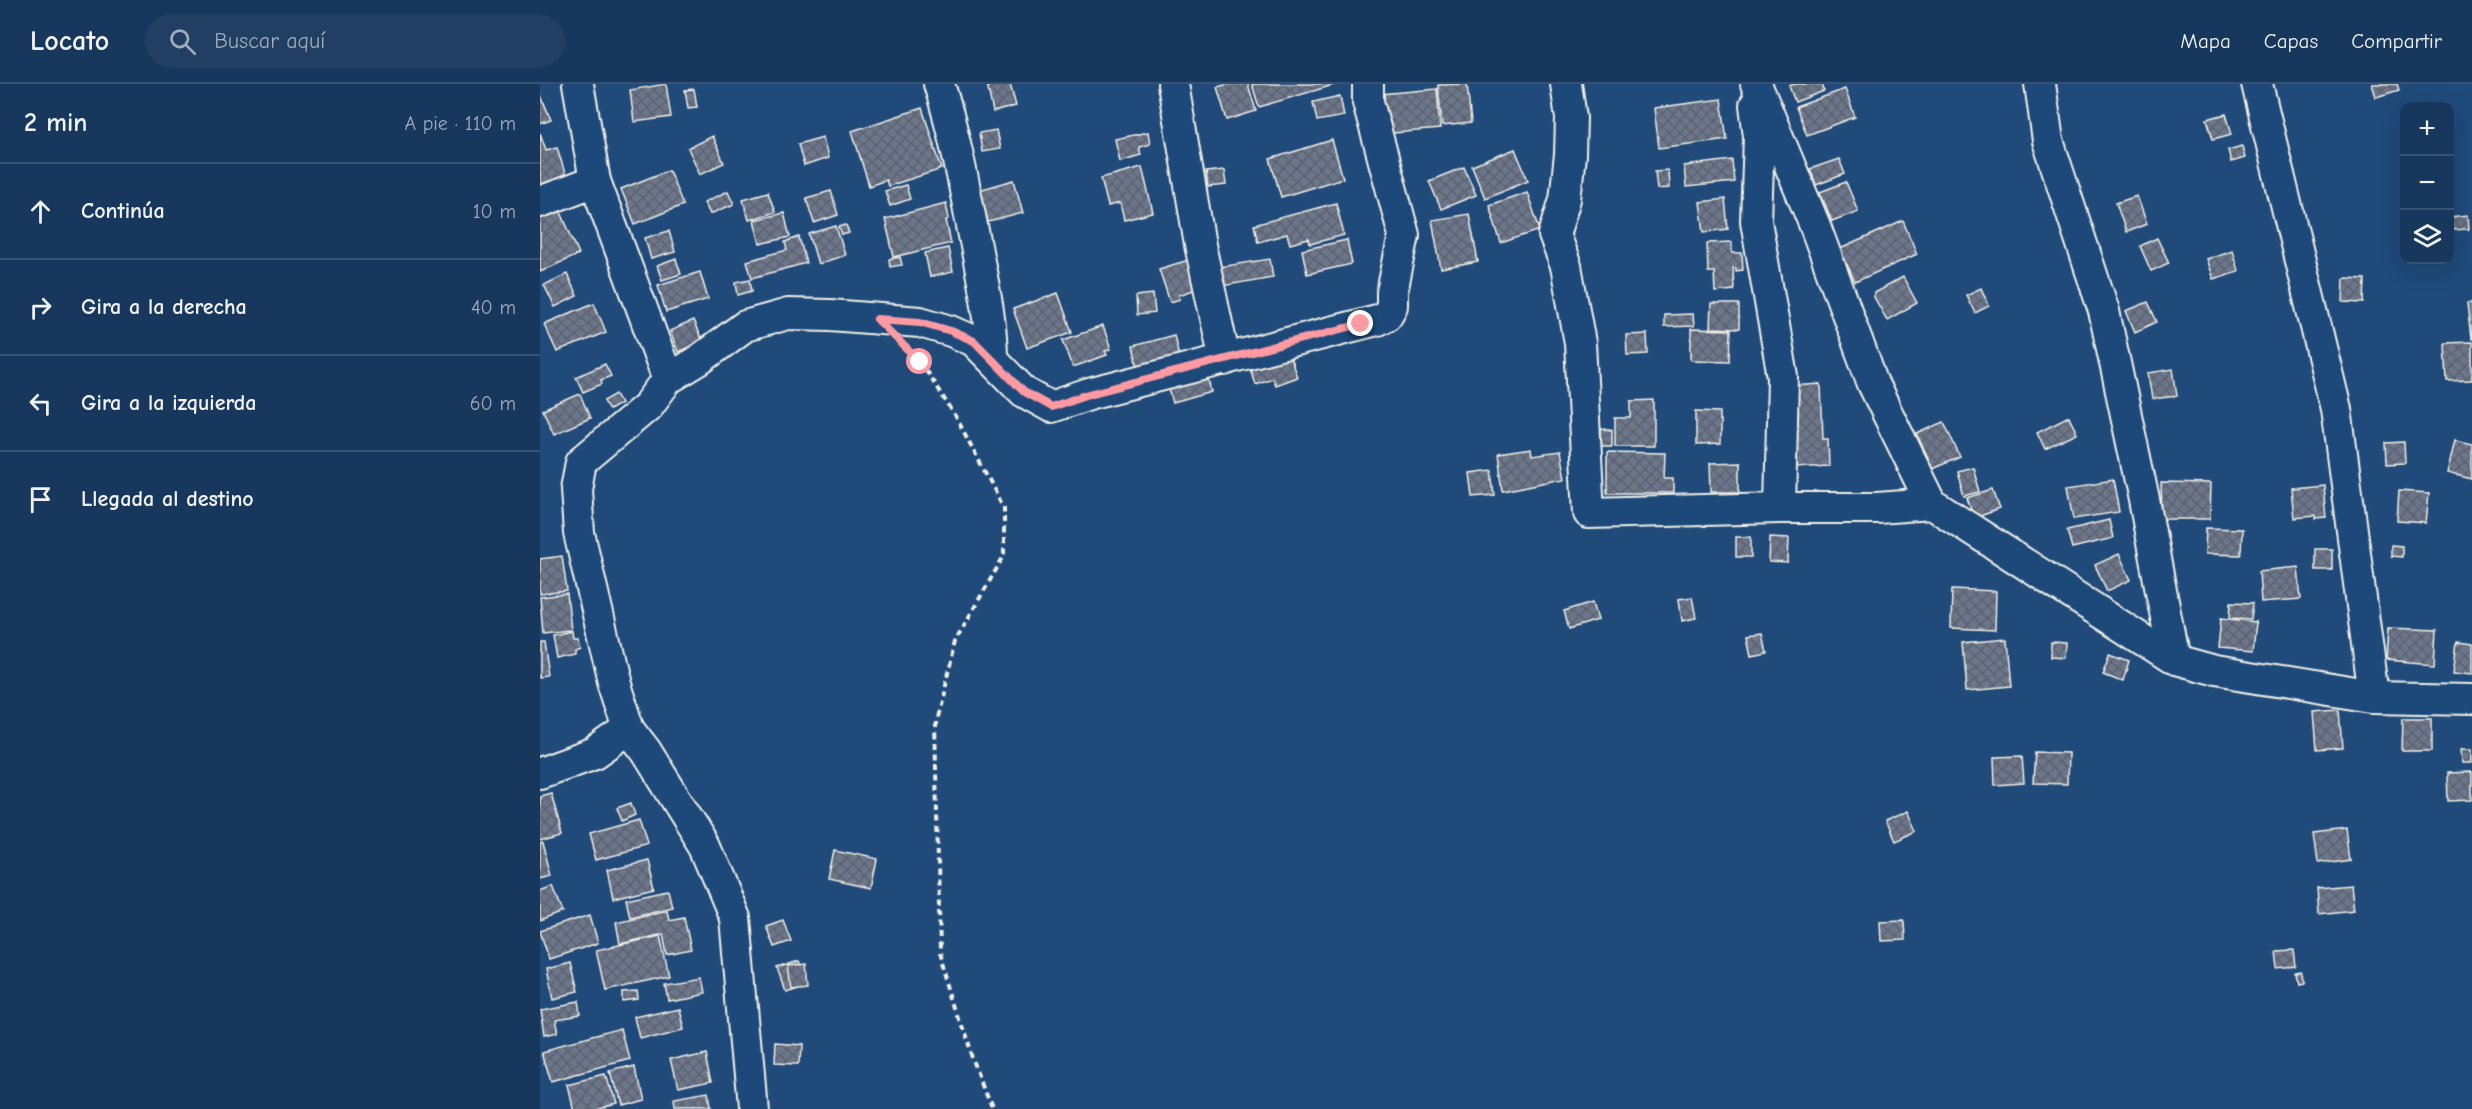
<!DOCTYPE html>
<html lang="es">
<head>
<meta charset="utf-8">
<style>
	body { margin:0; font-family:"Comic Neue",sans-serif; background:#203f62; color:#f1f3f6 }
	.controls { position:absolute; right:18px; top:18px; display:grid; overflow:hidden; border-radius:12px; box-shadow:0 6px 24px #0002 }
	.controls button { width:54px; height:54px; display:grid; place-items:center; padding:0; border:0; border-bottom:2px solid #365272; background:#17385c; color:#f1f3f6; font:30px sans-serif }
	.stop { position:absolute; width:18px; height:18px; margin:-14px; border:4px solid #ff9aa2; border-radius:50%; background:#fff }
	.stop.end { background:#ff9aa2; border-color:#fff; box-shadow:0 2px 6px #0008 }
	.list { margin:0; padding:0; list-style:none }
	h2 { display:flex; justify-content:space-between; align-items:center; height:78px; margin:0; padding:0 24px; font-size:26px }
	h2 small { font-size:20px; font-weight:400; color:#9eacbb }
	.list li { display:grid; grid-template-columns:39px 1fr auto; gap:18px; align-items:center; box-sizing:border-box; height:96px; padding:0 24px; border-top:2px solid #365272 }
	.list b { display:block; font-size:22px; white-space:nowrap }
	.list em { font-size:20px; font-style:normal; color:#9eacbb }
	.icon { flex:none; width:33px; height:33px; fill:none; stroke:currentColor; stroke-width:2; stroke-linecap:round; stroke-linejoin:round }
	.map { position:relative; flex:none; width:1932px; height:1025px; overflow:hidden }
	header { display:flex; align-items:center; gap:36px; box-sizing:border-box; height:84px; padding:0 30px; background:#17385c; border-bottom:2px solid #365272 }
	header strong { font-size:28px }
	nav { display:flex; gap:33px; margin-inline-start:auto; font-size:21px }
	.search { width:420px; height:54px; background:#203f62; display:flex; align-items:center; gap:15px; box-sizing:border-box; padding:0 21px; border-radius:33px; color:#9eacbb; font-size:22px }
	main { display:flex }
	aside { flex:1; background:#17385c }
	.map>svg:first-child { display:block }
	.building { fill:url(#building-cross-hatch); stroke:#f4f1e8; stroke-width:1.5 }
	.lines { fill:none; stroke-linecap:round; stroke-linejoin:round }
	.minor-casing { stroke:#f4f1e8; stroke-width:34 }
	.path { stroke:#f4f1e8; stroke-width:4; stroke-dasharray:6 4.5; stroke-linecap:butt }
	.minor { stroke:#1f4a7a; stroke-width:30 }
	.route { stroke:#ff9aa2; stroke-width:8 }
</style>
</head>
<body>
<header>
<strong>Locato</strong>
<div class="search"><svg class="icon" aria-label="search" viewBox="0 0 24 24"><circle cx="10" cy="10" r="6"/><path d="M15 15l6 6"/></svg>Buscar aquí</div>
<nav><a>Mapa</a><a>Capas</a><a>Compartir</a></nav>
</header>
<main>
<aside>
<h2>2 min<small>A pie · 110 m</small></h2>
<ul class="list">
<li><svg class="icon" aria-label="ahead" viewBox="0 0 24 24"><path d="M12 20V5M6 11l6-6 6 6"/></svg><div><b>Continúa</b></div><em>10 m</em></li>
<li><svg class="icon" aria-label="right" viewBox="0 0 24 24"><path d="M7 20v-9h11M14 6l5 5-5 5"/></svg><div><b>Gira a la derecha</b></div><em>40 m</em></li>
<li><svg class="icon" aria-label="left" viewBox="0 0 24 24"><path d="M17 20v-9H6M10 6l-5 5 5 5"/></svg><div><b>Gira a la izquierda</b></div><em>60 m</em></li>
<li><svg class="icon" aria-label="arrive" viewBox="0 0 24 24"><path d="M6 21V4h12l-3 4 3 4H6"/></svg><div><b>Llegada al destino</b></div></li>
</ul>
</aside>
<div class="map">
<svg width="1932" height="1025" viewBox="0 0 1932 1025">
	<defs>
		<pattern id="building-cross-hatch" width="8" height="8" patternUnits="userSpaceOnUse" patternTransform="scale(1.5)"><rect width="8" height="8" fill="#6c768b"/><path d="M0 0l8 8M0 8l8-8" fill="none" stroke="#5c616c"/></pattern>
	</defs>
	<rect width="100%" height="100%" fill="#1f4a7a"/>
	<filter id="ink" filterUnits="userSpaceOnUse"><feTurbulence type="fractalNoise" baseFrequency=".0167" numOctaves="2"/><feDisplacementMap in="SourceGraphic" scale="12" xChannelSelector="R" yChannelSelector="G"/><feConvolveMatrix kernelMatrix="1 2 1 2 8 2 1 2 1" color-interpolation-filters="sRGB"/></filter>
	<g filter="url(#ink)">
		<g class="building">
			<path d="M 126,0 L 131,33 L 94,38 L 90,6 Z"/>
			<path d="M 447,0 L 470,0 L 476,22 L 453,28 Z"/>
			<path d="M 689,0 L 708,0 L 716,27 L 687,36 L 677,3 Z"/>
			<path d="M 712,0 L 797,0 L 719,23 Z"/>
			<path d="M 927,0 L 931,39 L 902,42 L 898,1 Z"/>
			<path d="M 1254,0 L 1282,0 L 1284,7 L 1255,18 L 1249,2 Z"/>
			<path d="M 1832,0 L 1857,0 L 1859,6 L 1836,13 Z"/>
			<path d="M 154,5 L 157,23 L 148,24 L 145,6 Z"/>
			<path d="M 897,5 L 900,45 L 842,50 L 839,10 Z"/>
			<path d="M 1305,5 L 1315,33 L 1267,51 L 1256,23 Z"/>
			<path d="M 0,9 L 11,36 L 0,40 Z"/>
			<path d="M 800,12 L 804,32 L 777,37 L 773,18 Z"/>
			<path d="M 1181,15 L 1187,55 L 1119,64 L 1114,24 Z"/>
			<path d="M 382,24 L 402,85 L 348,102 L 346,96 L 329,102 L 312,47 Z"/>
			<path d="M 1686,30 L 1692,50 L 1673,55 L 1667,35 Z"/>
			<path d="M 456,46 L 460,65 L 442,68 L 439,49 Z"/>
			<path d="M 608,48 L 610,60 L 599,63 L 601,71 L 580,77 L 575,55 Z"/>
			<path d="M 0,49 L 6,66 L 17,63 L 26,93 L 0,101 Z"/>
			<path d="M 172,52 L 184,79 L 160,90 L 148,64 Z"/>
			<path d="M 283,53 L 288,74 L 264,82 L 258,60 Z"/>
			<path d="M 792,56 L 803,94 L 741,113 L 730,75 Z"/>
			<path d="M 1702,62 L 1705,74 L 1691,78 L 1688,66 Z"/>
			<path d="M 975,65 L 988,96 L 945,114 L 932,82 Z"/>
			<path d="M 1299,75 L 1305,90 L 1276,101 L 1270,85 Z"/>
			<path d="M 1192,76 L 1194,98 L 1146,103 L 1144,82 Z"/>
			<path d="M 602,83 L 613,129 L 584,136 L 580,119 L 568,122 L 561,94 Z"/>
			<path d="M 924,83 L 936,111 L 901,125 L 889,97 Z"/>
			<path d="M 129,86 L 143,121 L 95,140 L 81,105 Z"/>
			<path d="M 684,86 L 686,101 L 668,103 L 666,88 Z"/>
			<path d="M 1128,86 L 1129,104 L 1117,105 L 1115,87 Z"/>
			<path d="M 474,96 L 483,129 L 448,138 L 439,106 Z"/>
			<path d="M 1306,98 L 1318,127 L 1292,137 L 1280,108 Z"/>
			<path d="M 366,101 L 370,115 L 350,122 L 345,107 Z"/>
			<path d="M 188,107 L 194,120 L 170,130 L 164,118 Z"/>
			<path d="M 291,107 L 298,131 L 274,139 L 266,114 Z"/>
			<path d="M 228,108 L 235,128 L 209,136 L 203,115 Z"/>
			<path d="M 987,108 L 1000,146 L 961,159 L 949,121 Z"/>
			<path d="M 1597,112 L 1607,140 L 1586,148 L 1576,119 Z"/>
			<path d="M 1185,115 L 1188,145 L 1164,148 L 1160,118 Z"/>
			<path d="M 406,119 L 409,135 L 406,136 L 411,159 L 354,173 L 345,135 Z"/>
			<path d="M 796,119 L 804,151 L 770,160 L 769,155 L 750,160 L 747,150 L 718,158 L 714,141 Z"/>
			<path d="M 20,126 L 39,170 L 0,188 L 0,135 Z"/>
			<path d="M 244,129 L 250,153 L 220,160 L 214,136 Z"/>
			<path d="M 929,130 L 938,178 L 901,185 L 892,136 Z"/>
			<path d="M 1928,131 L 1929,145 L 1910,146 L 1910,133 Z"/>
			<path d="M 1363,137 L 1377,170 L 1315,198 L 1300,165 Z"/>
			<path d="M 306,141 L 309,149 L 302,151 L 299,143 Z"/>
			<path d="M 296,142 L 305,171 L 278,180 L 269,150 Z"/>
			<path d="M 129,147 L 135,168 L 111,175 L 105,154 Z"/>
			<path d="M 259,153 L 266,179 L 212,194 L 207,177 L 247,166 L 245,158 Z"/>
			<path d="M 1617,154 L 1629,179 L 1611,187 L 1600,162 Z"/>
			<path d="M 807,156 L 812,180 L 767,190 L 762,166 Z"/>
			<path d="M 1192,158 L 1192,169 L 1202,169 L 1203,186 L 1196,187 L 1196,184 L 1193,184 L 1194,206 L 1175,208 L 1174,188 L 1168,188 L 1167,159 Z"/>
			<path d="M 408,164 L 413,188 L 390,193 L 385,169 Z"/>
			<path d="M 1692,166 L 1698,187 L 1673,195 L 1666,175 Z"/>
			<path d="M 360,173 L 362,181 L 350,183 L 349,175 Z"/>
			<path d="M 136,175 L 141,190 L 122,196 L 117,182 Z"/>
			<path d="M 652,175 L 662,203 L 639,211 L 640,215 L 630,218 L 619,185 Z"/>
			<path d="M 730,175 L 733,193 L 682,202 L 679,183 Z"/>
			<path d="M 160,188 L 168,215 L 126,228 L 118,201 Z"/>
			<path d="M 27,190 L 37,212 L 15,223 L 4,201 Z"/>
			<path d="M 1363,193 L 1377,219 L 1347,236 L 1334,213 L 1334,209 Z"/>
			<path d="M 1804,194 L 1825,195 L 1824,219 L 1803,218 Z"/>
			<path d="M 210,195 L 212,207 L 198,211 L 196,198 Z"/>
			<path d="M 1441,204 L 1449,222 L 1435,229 L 1426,211 Z"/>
			<path d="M 518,209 L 532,248 L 487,264 L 473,225 Z"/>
			<path d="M 613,210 L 615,229 L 597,231 L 596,212 Z"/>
			<path d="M 1608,218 L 1617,238 L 1595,248 L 1586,227 Z"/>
			<path d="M 54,219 L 66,248 L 17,268 L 4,240 Z"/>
			<path d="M 1927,219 L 1932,219 L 1932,255 L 1931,255 Z"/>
			<path d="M 1171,220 L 1199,220 L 1199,245 L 1170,244 Z"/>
			<path d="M 1153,230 L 1154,242 L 1124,243 L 1124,231 Z"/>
			<path d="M 153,237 L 162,257 L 138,268 L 130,247 Z"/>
			<path d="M 563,242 L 571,265 L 565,267 L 567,271 L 533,283 L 523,256 Z"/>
			<path d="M 1151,245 L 1191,246 L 1190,277 L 1151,276 Z"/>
			<path d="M 1107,250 L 1108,270 L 1087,271 L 1086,251 Z"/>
			<path d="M 634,251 L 639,272 L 598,283 L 593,262 Z"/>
			<path d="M 1932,258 L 1932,296 L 1907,297 L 1905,259 Z"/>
			<path d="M 748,268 L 757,293 L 735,301 L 732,294 L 715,300 L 709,281 Z"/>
			<path d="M 65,280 L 71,292 L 61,296 L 62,300 L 43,308 L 36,293 Z"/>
			<path d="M 1633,285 L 1637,312 L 1612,315 L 1608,289 Z"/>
			<path d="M 668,291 L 672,308 L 633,319 L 628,301 Z"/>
			<path d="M 1281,300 L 1283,354 L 1288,354 L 1289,382 L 1255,384 L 1252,302 Z"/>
			<path d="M 40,310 L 50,334 L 14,350 L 3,326 Z"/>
			<path d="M 76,310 L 81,319 L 69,326 L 64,317 Z"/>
			<path d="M 1114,316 L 1114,362 L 1075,362 L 1075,334 L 1091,334 L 1091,317 Z"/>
			<path d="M 1156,327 L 1180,328 L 1180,360 L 1156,361 Z"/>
			<path d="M 1529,332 L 1537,350 L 1505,365 L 1497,348 Z"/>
			<path d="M 1404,338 L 1420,373 L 1392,385 L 1377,350 Z"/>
			<path d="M 1061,345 L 1072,346 L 1072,362 L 1061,362 Z"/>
			<path d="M 1915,356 L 1932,360 L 1932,395 L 1907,389 Z"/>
			<path d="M 1864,358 L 1865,379 L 1847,380 L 1846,359 Z"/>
			<path d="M 991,365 L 992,372 L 1020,368 L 1025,394 L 963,406 L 958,370 Z"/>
			<path d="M 1067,368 L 1125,369 L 1124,394 L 1133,394 L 1133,409 L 1067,409 Z"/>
			<path d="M 1200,378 L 1200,408 L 1171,408 L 1170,379 Z"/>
			<path d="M 1433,383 L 1440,408 L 1424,412 L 1417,387 Z"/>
			<path d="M 952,386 L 955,411 L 933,413 L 930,389 Z"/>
			<path d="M 1573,395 L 1579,428 L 1534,435 L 1528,402 Z"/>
			<path d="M 1621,399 L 1671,400 L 1670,435 L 1622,435 Z"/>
			<path d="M 1783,401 L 1786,434 L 1776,435 L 1776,432 L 1754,434 L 1751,404 Z"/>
			<path d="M 1453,406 L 1460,425 L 1434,434 L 1427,414 Z"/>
			<path d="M 1859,407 L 1889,409 L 1886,439 L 1857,437 Z"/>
			<path d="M 1569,436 L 1573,454 L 1532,464 L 1527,446 Z"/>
			<path d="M 1666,444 L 1702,445 L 1701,471 L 1665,470 Z"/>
			<rect x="1196" y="453" width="15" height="20"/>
			<path d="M 1230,453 L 1249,454 L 1248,479 L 1229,478 Z"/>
			<path d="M 1851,461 L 1862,462 L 1862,473 L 1851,472 Z"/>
			<rect x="1775" y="465" width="17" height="21"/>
			<path d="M 1579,470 L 1591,496 L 1567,507 L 1555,481 Z"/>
			<path d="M 22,472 L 27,507 L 0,510 L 0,475 Z"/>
			<path d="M 1758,483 L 1761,515 L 1721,518 L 1719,487 Z"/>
			<path d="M 1412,505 L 1456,507 L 1455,546 L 1411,544 Z"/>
			<path d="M 27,510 L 31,546 L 3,549 L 0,513 Z"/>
			<path d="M 1152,513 L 1156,534 L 1142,537 L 1139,515 Z"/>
			<path d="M 1053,518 L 1058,536 L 1029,545 L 1024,527 Z"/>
			<path d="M 1691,518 L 1713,519 L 1711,535 L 1690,534 Z"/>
			<path d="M 1681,534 L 1716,538 L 1713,567 L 1678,564 Z"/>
			<path d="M 1848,544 L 1897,546 L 1895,580 L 1846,576 Z"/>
			<path d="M 32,547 L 33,554 L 38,554 L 40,563 L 35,565 L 35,570 L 17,574 L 13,551 Z"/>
			<path d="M 1222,549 L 1226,567 L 1212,570 L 1208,551 Z"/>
			<path d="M 1465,554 L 1469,602 L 1427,606 L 1423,558 Z"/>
			<path d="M 0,558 L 4,558 L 9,593 L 0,594 Z"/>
			<path d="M 1511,558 L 1527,559 L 1526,574 L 1511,573 Z"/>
			<path d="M 1918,558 L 1932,560 L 1932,589 L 1914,587 Z"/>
			<path d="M 1570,569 L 1589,576 L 1583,596 L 1563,588 Z"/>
			<path d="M 1800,626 L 1803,664 L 1777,666 L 1774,628 Z"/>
			<path d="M 1863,634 L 1892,634 L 1892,667 L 1862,667 Z"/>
			<path d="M 1921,665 L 1932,665 L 1932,679 L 1922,679 Z"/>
			<path d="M 1495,668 L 1528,669 L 1527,700 L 1493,699 Z"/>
			<path d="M 1482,672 L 1484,699 L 1455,701 L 1454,673 Z"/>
			<path d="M 1932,688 L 1932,716 L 1908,717 L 1907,689 Z"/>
			<path d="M 11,709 L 22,749 L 0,755 L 0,712 Z"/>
			<path d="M 91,719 L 95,731 L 82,737 L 77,724 Z"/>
			<path d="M 1368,727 L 1377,747 L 1354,757 L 1345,737 Z"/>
			<path d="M 99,736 L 107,762 L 56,776 L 49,750 Z"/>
			<path d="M 1807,746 L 1811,775 L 1778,780 L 1774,750 Z"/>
			<path d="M 3,757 L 12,792 L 0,795 L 0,758 Z"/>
			<path d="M 295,766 L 337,775 L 331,804 L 289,795 Z"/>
			<path d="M 107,776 L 114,804 L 73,814 L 67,786 Z"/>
			<path d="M 1811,801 L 1814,826 L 1779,830 L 1777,804 Z"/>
			<path d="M 13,802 L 23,828 L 0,837 L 0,807 Z"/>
			<path d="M 128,806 L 132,823 L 90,833 L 86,815 Z"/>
			<path d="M 127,826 L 129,836 L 144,833 L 151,866 L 127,871 L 123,850 L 80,860 L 76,838 Z"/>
			<path d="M 50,831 L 58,859 L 9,875 L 0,847 Z"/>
			<path d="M 243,836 L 251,857 L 234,863 L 226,842 Z"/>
			<path d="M 1364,836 L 1365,856 L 1341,857 L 1340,837 Z"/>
			<path d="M 120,852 L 129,892 L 65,906 L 56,866 Z"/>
			<path d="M 1754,866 L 1756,883 L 1738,885 L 1736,867 Z"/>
			<path d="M 259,877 L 267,899 L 245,906 L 237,884 Z"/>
			<path d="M 30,879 L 37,908 L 12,914 L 6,885 Z"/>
			<path d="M 266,880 L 268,901 L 251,903 L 248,882 Z"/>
			<path d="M 1761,888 L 1762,897 L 1757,898 L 1755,889 Z"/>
			<path d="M 159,893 L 162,908 L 127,915 L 124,899 Z"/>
			<path d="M 98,907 L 99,916 L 84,918 L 84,908 Z"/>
			<path d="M 38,918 L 40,932 L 14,936 L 17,950 L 4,953 L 0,925 Z"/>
			<path d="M 138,923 L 143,943 L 100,954 L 95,933 Z"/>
			<path d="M 82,946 L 90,977 L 13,998 L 4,967 Z"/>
			<path d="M 235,960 L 259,962 L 258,982 L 234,981 Z"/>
			<path d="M 167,968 L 173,999 L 138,1006 L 131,976 Z"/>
			<path d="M 94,983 L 101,1015 L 78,1021 L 70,989 Z"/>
			<path d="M 66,992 L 74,1020 L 54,1025 L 35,1025 L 29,1001 Z"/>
			<path d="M 169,1011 L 171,1025 L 135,1025 L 134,1017 Z"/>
		</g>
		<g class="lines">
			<defs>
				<g id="minor">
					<path d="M 38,0 L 55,97 L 128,295 L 108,322 L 41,378 L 36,405 L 39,449 L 74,599 L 89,645 L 106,667 L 165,762 L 195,834 L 212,1025"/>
					<path d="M 399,0 C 416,53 425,107 436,162 C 443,199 452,237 452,275"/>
					<path d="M 633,0 L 660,161 L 685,276"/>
					<path d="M 1026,0 L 1031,34 L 1030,71 L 1025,115 L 1014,151 L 1026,182 L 1040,259 L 1049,429 L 1240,424 L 1337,424 L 1392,420 L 1634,576 L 1674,587 L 1834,613 L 1932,615"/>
					<path d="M 1216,0 L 1275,142 L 1333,300 L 1392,420"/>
					<path d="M 1500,0 L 1508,57 L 1564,227 L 1604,416 L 1634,576"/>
					<path d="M 1717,0 L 1796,325 L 1834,613"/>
					<path d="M 1215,21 L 1219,52 L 1216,137 L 1243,293 L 1240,424"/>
					<path d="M 0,118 L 55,97"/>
					<path d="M 128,295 L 159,276 L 205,242 L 248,230 L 290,231 L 380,238 L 411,247 L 434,257 L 484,308 L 511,323 L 549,310 L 837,236 L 847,231 L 852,222 L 852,208 L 864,151 L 828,18 L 828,0"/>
					<path d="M 0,689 L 55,669 L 89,645"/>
				</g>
			</defs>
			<use href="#minor" class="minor-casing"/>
			<path class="path" d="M 372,270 L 380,278 L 416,333 L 464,424 L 464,472 L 415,557 L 395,638 L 400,869 L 433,975 L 452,1025"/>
			<use href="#minor" class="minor"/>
		</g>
	</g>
	<g class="lines" filter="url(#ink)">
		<path class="route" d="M 380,278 L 337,235 L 380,238 L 411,247 L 434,257 L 484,308 L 511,323 L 549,310 L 821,240"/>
	</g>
</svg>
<div class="controls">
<button>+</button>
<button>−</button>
<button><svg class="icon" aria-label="layers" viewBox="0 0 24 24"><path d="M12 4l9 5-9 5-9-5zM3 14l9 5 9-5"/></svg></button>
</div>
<div class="stop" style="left:380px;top:278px"></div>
<div class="stop end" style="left:821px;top:240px"></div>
</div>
</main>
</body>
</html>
